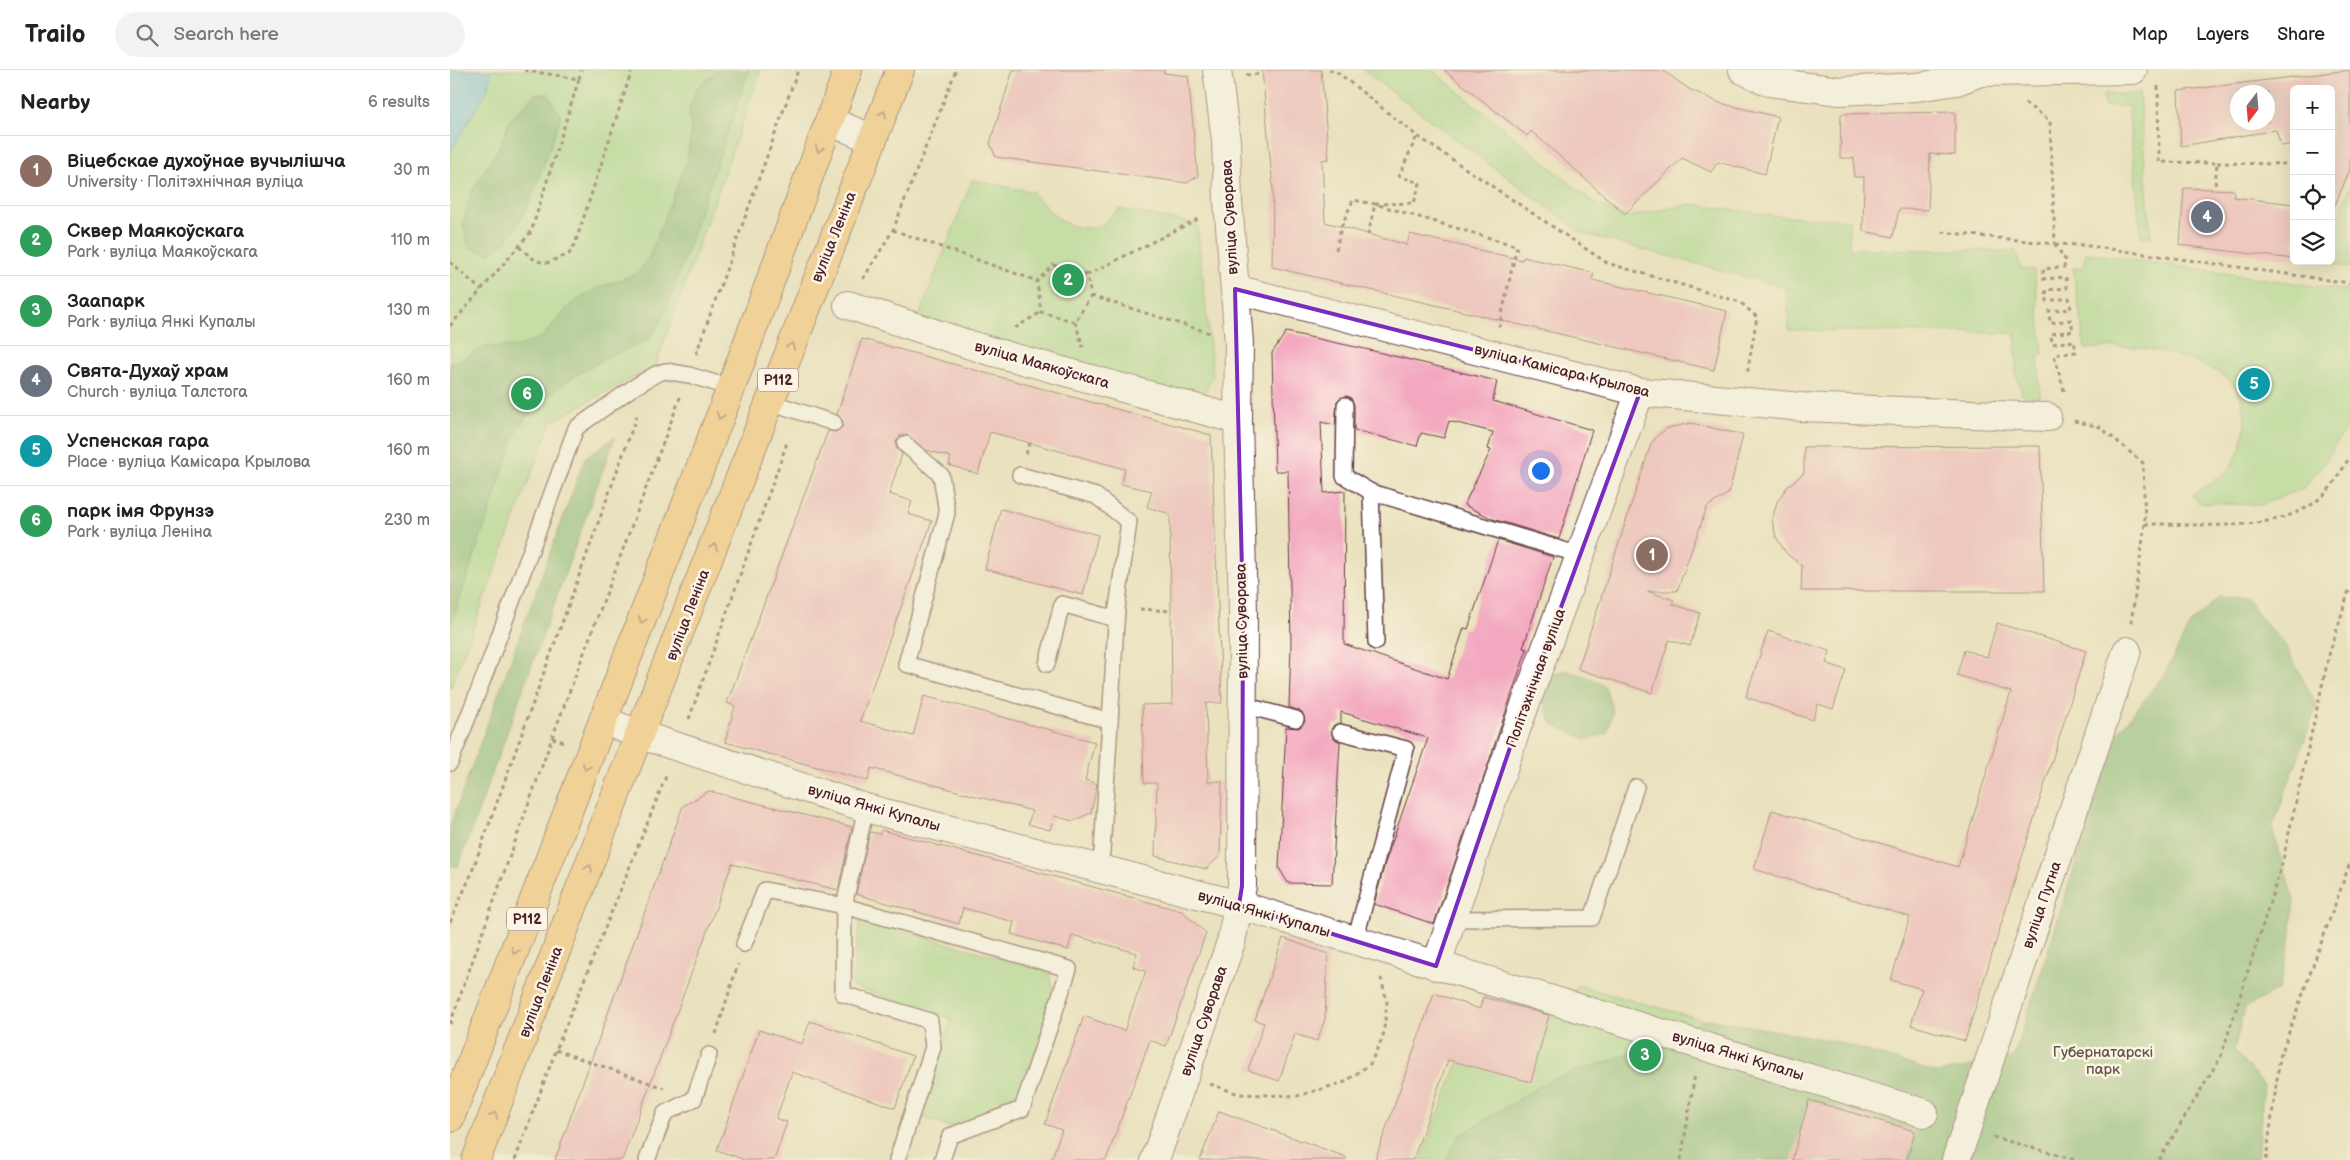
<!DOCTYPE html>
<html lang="en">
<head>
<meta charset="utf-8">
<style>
	body { margin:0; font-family:"Balsamiq Sans",sans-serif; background:#f2f2f2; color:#222 }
	.controls { position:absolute; right:15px; top:15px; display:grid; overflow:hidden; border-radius:8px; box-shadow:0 5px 20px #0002 }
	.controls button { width:45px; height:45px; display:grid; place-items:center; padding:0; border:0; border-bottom:1px solid #e0e0e0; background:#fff; color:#222; font:25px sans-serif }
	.compass { position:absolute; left:1780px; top:15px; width:45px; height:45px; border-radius:50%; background:#fff; box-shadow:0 5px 20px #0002; rotate:196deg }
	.you { position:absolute; left:1090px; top:400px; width:18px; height:18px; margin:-12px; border:4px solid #fff; border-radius:50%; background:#1a73e8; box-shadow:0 0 0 8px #1a73e833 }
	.badge { display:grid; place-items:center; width:32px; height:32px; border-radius:50%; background:#c8321e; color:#fff; font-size:16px; font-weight:700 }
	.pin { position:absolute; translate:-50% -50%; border:2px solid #fff; box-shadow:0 1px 5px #0006 }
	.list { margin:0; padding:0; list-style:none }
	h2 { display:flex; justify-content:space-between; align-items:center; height:65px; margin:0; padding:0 20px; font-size:21px }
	h2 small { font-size:16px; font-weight:400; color:#767676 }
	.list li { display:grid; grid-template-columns:32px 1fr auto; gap:15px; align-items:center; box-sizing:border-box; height:70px; padding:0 20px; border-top:1px solid #e0e0e0 }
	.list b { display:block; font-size:19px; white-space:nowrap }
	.list p { margin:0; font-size:16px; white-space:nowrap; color:#767676 }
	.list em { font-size:16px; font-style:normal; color:#767676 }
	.icon { flex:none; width:28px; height:28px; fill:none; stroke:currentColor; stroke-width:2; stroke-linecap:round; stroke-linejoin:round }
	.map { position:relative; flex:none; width:1900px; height:1090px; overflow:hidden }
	header { display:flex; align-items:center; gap:30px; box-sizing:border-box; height:70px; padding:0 25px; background:#fff; border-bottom:1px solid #e0e0e0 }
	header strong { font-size:24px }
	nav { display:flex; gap:28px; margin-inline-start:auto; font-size:18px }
	.search { width:350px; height:45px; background:#f2f2f2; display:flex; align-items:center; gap:12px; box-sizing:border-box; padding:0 18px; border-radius:28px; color:#767676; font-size:19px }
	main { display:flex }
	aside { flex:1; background:#fff }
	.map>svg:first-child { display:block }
	.green { fill:#9fd88b; stroke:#747c5b }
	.forest { fill:#7fb877; stroke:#646c51 }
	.water { fill:#6fbfea; stroke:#5c6f8a }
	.building { fill:#f3a8c0; fill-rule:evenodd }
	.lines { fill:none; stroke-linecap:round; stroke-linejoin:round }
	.lane-casing { stroke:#623c41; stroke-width:18 }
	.street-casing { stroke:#623c41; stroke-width:30 }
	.primary-casing { stroke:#623c41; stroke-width:30 }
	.path { stroke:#623c41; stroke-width:3; stroke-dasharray:4 4; stroke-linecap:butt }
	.lane { stroke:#fff; stroke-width:15 }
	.street { stroke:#fff; stroke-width:28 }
	.primary { stroke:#f8bf6c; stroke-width:28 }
	.oneway { stroke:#986748 }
	.marked { fill:none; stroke:#7b2cbf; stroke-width:4; stroke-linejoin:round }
	.labels { text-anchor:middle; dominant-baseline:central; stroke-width:5; stroke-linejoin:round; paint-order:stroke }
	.shield { fill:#fcf5e5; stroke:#7f5f63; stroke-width:1 }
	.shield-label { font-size:14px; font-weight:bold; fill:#4a1f2b }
	.street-label { font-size:15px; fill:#4a1f2b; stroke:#fcf5e5 }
	.park-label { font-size:15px; fill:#645648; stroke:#fcf5e5 }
</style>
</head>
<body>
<header>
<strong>Trailo</strong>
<div class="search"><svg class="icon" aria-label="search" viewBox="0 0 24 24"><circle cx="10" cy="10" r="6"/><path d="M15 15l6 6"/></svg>Search here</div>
<nav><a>Map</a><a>Layers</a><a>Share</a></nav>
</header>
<main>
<aside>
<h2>Nearby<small>6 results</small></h2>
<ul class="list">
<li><span class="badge" style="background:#8d6e63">1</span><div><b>Віцебскае духоўнае вучылішча</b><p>University · Політэхнічная вуліца</p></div><em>30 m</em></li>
<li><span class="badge" style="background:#2e9e5b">2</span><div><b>Сквер Маякоўскага</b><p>Park · вуліца Маякоўскага</p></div><em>110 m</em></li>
<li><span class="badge" style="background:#2e9e5b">3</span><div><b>Заапарк</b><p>Park · вуліца Янкі Купалы</p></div><em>130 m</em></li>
<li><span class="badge" style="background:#6b7280">4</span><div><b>Свята-Духаў храм</b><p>Church · вуліца Талстога</p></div><em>160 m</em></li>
<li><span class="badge" style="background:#0f9aa8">5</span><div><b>Успенская гара</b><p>Place · вуліца Камісара Крылова</p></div><em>160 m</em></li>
<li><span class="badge" style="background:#2e9e5b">6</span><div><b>парк імя Фрунзэ</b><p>Park · вуліца Леніна</p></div><em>230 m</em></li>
</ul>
</aside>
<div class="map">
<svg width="1900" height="1090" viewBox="0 0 1900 1090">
	<rect width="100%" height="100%" fill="#fcf5e5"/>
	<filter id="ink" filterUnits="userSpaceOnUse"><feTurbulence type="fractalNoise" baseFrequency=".02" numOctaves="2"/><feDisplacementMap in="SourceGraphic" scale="10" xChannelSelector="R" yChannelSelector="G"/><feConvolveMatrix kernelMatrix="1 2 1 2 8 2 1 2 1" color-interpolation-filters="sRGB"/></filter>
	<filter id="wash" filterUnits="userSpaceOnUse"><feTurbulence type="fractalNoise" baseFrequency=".0096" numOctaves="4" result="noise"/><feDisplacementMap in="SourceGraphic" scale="20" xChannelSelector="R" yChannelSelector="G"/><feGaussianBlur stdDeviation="1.12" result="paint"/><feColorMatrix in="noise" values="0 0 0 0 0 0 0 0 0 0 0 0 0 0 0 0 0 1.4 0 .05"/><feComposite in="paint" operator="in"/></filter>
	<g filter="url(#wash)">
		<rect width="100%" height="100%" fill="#eae1be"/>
		<g class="green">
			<path d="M 0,0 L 311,0 L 206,295 L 101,352 L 0,619 Z"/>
			<path d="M 913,0 L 982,0 L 1144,133 L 1177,147 L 1240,134 L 1327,146 L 1399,150 L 1399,179 L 1566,181 L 1571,199 L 1584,200 L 1593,283 L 1588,288 L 1590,328 L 1574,329 L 1566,305 L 1566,263 L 1339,260 L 1337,218 L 1132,163 Z"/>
			<path d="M 1689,23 L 1701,167 L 1691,166 L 1678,36 L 1654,36 L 1653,25 Z"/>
			<path d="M 522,110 L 583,122 C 599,142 619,165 648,156 C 655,154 663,144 669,139 L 747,154 L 763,305 L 742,346 L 463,262 Z"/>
			<path d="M 1900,116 L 1900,198 L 1872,192 L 1881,191 L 1881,166 Z"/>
			<path d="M 1636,183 L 1900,221 L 1900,352 L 1875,392 L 1855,417 L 1811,435 L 1749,433 L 1742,425 C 1772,407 1788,398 1794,361 C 1796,348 1794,332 1787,320 C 1773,294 1708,279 1681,277 C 1666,276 1650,278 1635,279 L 1623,198 L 1632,198 Z"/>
			<path d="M 410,849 L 598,901 L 605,924 L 567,1034 L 499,1057 L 467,1045 L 502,949 L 402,916 Z"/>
			<path d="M 1127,915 L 1507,1020 L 1485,1090 L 971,1090 L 1033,927 L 1117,949 Z"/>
		</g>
		<g class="forest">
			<path d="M 268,0 L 299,0 L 216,241 L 199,270 L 160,286 L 118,310 L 86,336 L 68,357 L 0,558 L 0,295 L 35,277 L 70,276 L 93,266 L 119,236 L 145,219 L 188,203 L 199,187 L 237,91 L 241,62 L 239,39 L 246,19 Z"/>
			<path d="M 85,24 L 98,24 L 111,46 L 79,135 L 58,169 L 39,184 L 19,177 L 13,154 L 21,122 L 46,83 L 61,49 Z"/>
			<path d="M 165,367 L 8,797 L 0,795 L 0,756 L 135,388 Z"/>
			<path d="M 1769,527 L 1797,528 L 1810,547 L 1835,575 L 1867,636 L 1822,759 L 1844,830 L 1840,872 L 1829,919 L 1795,938 L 1784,980 L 1814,1015 L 1807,1090 L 996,1090 L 1009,1066 L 1100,1010 L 1173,986 L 1259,949 L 1385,971 L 1487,1003 L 1564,987 L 1667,664 L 1714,605 L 1740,554 Z"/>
			<path d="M 1113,600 L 1136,606 L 1155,616 L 1163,641 L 1157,664 L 1136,669 L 1102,654 L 1093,630 L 1102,606 Z"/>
		</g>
		<path class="water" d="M 0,0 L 42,0 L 37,21 L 0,82 Z"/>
		<g id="blocks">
			<g class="building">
				<path d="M 563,0 L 714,0 L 714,3 L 738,6 L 748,106 L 737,113 L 546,87 L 540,73 Z"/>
				<path d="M 812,0 L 871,0 L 879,89 L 872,90 L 875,152 L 957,175 L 960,164 L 1072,190 L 1073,187 L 1144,203 L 1142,210 L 1277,241 L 1264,300 L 822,197 L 823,119 Z"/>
				<path d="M 994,0 L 1212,0 L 1239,19 L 1270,33 L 1328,47 L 1315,104 L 1268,92 L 1261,102 L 1232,88 L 1175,144 L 1081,61 L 1077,66 Z"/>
				<path d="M 1900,0 L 1900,99 L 1881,145 L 1881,19 L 1844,19 L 1844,74 L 1831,76 L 1826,60 L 1731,76 L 1728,21 ZM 1788,22 L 1818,22 L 1818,52 L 1788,52 Z"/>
				<path d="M 1505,42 L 1505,85 L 1480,84 L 1478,140 L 1449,139 L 1443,167 L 1413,161 L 1414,107 L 1404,107 L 1404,88 L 1390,88 L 1391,44 Z"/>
				<path d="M 1734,118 L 1784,120 L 1783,127 L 1844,134 L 1844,189 L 1730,175 Z"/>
				<path d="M 836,262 L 915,279 L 1047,311 L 1043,331 L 1142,360 L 1109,469 L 1043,449 L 1014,435 L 1041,380 L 1038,379 L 1043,362 L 999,351 L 994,368 L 971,363 L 967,376 L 904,360 L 904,335 L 900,327 L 896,326 L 887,331 L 885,355 L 871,352 L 874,423 L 895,421 L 894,574 L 997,609 L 1014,558 L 1018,559 L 1048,470 L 1103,487 L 1073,578 L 1077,579 L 984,854 L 924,834 L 935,793 L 978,668 L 891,642 L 891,653 L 884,655 L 881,660 L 883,668 L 890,672 L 882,814 L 838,813 L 829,798 L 836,657 L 849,658 L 855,651 L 852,642 L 839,637 L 841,575 L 838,401 L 825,401 L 822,283 Z"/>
				<path d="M 412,269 L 761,365 L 772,633 L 756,633 L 758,712 L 772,711 L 770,786 L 756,799 L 705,786 L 707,713 L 694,713 L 692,635 L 722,634 L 720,444 L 697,437 L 702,421 L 671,414 L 675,399 L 540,362 L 528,404 L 499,395 L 501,387 L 476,380 L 457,365 L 451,365 L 446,372 L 446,378 L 452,384 L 439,424 L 462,431 L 458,444 L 482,451 L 410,651 L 463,666 L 474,626 L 645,672 L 635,710 L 647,714 L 641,743 L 623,751 L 604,746 L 600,760 L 578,754 L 582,741 L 421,698 L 418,711 L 275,672 L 285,636 L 277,633 L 378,361 L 386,362 L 393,356 L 393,351 L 387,344 Z"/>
				<path d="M 1241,353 L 1293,365 L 1279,423 L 1257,437 L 1227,521 L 1197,521 L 1224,530 L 1222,534 L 1250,543 L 1240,576 L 1219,570 L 1202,623 L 1128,599 L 1201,374 L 1208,365 L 1218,358 Z"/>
				<path d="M 1590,376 L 1594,521 L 1351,521 L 1352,496 L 1336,483 L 1326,467 L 1322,450 L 1327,432 L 1337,417 L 1354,403 L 1354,377 Z"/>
				<path d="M 551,439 L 648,465 L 633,525 L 535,499 Z"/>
				<path d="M 1547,553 L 1636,581 L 1515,971 L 1461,955 L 1472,919 L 1441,910 L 1460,847 L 1304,799 L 1322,740 L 1508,797 L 1561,622 L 1507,605 L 1514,580 L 1537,587 Z"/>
				<path d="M 1318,561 L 1380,581 L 1376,593 L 1396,600 L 1383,639 L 1368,634 L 1363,650 L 1296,627 Z"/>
				<path d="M 259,721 L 402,757 L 388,820 L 282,794 L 172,1090 L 105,1090 L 233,736 Z"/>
				<path d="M 431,760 L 732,841 L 756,863 L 716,976 L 700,970 L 656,1090 L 601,1090 L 612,1060 L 595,1054 L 634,946 L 674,961 L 696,901 L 683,897 L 687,883 L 622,865 L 618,880 L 561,864 L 564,852 L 513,838 L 509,854 L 406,824 L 420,762 L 430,764 Z"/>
				<path d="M 833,868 L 878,884 L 875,949 L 867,971 L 845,964 L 829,1011 L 798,1000 L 814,953 L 805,950 Z"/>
				<path d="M 984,923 L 1030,939 L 1033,927 L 1099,945 L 1081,1012 L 998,990 L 963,1090 L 925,1090 Z"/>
				<path d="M 360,951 L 463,986 L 445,1038 L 342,1002 L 326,1049 L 337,1052 L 324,1090 L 295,1090 L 267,1080 L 309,960 L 352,974 Z"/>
				<path d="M 1359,1030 L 1465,1061 L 1457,1090 L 1342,1090 Z"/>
				<path d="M 769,1041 L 896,1087 L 895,1090 L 750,1090 Z"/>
			</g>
		</g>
	</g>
	<g filter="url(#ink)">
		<use href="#blocks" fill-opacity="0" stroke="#623c41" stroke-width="1"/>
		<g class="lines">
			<defs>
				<g id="lane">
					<path d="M 320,332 L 384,353"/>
					<path d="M 895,335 L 894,406 L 921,422 L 1130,485"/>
					<path d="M 455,374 L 491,405 L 497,443 L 456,594 L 660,651"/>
					<path d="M 570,405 L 646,426 L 679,452 L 667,538 L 652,782 L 648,799"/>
					<path d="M 921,422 L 926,572"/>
					<path d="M 597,594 L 612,534 L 666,549"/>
					<path d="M 793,635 L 846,649"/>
					<path d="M 890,662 L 956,679 L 905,871"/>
					<path d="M 0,693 L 37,599 L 126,358 L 181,319 L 206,304 L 215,301 L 239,305 L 281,318"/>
					<path d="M 416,738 L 394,836 L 619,899 L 572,1039 L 500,1066 L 492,1090"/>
					<path d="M 1002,849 L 1142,848 L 1186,717"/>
					<path d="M 294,874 L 315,820 L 394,836 L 393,924 L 480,951 L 483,977 L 447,1090"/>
					<path d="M 197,1090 L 215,1043 L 244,1029 L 259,985"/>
				</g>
				<g id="street">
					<path d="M 1293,0 L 1319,12 L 1390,21 L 1467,17 L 1507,11 L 1530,2 L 1683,0"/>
					<path d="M 379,51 L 423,69"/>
					<path d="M 785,219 L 1190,322 L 1352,337 L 1597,347"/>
					<path d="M 398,235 L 533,279 L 788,350"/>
					<path d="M 154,651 L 191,665 L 416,738 L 789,835 L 1474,1043"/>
					<path d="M 986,896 L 1067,657 L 1190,322"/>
					<path d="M 705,1090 L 781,872 L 792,816 L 793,541 L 788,350 L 789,273 L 778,131 L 776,71 L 767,0"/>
					<path d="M 1506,1090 L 1677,581"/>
				</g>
				<g id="primary">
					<path d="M 0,1048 L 281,318 L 398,0"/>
					<path d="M 26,1090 L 178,693 L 450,0"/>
				</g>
			</defs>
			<use href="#lane" class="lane-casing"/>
			<use href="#street" class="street-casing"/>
			<use href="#primary" class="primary-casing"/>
			<g class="path">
				<path d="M 879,0 L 886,1 L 967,66 L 1157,193 L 1290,232 L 1307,247 L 1297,304"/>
				<path d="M 796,5 L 812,4"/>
				<path d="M 129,9 L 131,0"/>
				<path d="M 1708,16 L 1709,92 L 1767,93 L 1765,116"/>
				<path d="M 1767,93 L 1840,94"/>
				<path d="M 443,160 L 587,211"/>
				<path d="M 1492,162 L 1605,174 L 1600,51 L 1572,31"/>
				<path d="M 918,165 L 925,134 L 964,133 L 970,113 L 949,106 L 967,66"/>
				<path d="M 1605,174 L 1616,191 L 1614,197 L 1593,199 L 1594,209 L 1616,207 L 1617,218 L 1596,220 L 1597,231 L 1619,228 L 1621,239 L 1599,241 L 1600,253 L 1621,250 L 1623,261 L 1601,264 L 1602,274 L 1624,271 L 1626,282 L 1604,285 L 1615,324"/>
				<path d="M 1605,174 L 1632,175 L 1900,213"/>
				<path d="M 69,177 L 86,191 L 97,193 L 119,184 L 125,174 L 182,0"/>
				<path d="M 886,180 L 891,157 L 903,130 L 925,134 L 1067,176 L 1049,257"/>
				<path d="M 0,192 L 31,220"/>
				<path d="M 603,195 L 637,205 L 641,226 L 625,252 L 591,242 L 587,211 Z"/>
				<path d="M 637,205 L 750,148"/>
				<path d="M 413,209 L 443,160 L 506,0"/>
				<path d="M 641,226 L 760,263"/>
				<path d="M 625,252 L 633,277"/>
				<path d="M 0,256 L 81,162 L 129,9 L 73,0"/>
				<path d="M 565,258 L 591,242"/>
				<path d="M 246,284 L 348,0"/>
				<path d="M 1624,351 L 1650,357 L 1693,393 L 1695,454 L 1681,553"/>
				<path d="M 576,384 L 580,373"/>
				<path d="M 1695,454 C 1749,453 1825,465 1869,429 C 1883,418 1892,400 1900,386"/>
				<path d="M 690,539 L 720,541"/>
				<path d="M 239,649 L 338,370"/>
				<path d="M 102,668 L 114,672"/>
				<path d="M 0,852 L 20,807 L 188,343"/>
				<path d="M 0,954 L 102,668 L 231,325"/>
				<path d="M 266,964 L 288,894"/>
				<path d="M 106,980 L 214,1018"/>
				<path d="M 760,1014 L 789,1024 L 847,1026 L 895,1012 L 920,994 L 933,967 L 937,932 L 931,908"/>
				<path d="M 1543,1067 L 1626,1090"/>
				<path d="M 65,1090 L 106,980 L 217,704"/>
				<path d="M 1231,1090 L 1245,1004"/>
				<path d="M 1709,1090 L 1771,986 L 1832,794 L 1879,585 L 1900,517"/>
				<path d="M 1816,1090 L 1830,987 L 1900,793"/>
			</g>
			<use href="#lane" class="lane"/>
			<use href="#street" class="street"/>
			<use href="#primary" class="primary"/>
		</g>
		<defs><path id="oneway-chevron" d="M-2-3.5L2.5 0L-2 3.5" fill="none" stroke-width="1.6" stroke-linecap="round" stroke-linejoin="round" transform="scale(1.25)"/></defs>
		<g class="oneway">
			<use href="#oneway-chevron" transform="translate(433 44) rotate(-68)"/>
			<use href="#oneway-chevron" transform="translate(369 79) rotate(110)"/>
			<use href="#oneway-chevron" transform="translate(341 276) rotate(-69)"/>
			<use href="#oneway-chevron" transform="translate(270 346) rotate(111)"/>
			<use href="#oneway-chevron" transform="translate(264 477) rotate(-69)"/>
			<use href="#oneway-chevron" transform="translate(192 550) rotate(111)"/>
			<use href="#oneway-chevron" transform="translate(136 697) rotate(111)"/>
			<use href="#oneway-chevron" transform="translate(139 798) rotate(-69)"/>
			<use href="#oneway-chevron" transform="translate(65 881) rotate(111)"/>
			<use href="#oneway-chevron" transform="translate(44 1045) rotate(-69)"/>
		</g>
	</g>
	<path d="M0 0H1900V1090H0ZM 785,219 L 1190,322 L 1067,657 L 986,896 L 789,835 L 792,816 L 793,541 Z" fill="#eae1be" fill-opacity=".55" fill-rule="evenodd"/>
	<path class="marked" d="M 785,219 L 1190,322 L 1067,657 L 986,896 L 789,835 L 792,816 L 793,541 Z"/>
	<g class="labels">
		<g class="shield">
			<rect x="308" y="298.5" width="40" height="23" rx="4"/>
			<rect x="57" y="837.5" width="40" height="23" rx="4"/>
		</g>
		<g class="shield-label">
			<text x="328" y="310">Р112</text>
			<text x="77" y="849">Р112</text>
		</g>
		<g class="street-label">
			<text transform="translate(780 147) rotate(-93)">вуліца Суворава</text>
			<text transform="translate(384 167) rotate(-68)">вуліца Леніна</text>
			<text transform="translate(592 295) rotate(16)">вуліца Маякоўскага</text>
			<text transform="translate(1112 301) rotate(14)">вуліца Камісара Крылова</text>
			<text transform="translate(238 545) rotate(-69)">вуліца Леніна</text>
			<text transform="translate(792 551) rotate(-91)">вуліца Суворава</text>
			<text transform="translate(1086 608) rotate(-70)">Політэхнічная вуліца</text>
			<text transform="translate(424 738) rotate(16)">вуліца Янкі Купалы</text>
			<text transform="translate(1592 835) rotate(-71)">вуліца Путна</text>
			<text transform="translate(814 844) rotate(16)">вуліца Янкі Купалы</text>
			<text transform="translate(91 922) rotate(-69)">вуліца Леніна</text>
			<text transform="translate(754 951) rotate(-71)">вуліца Суворава</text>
			<text transform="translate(1288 986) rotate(17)">вуліца Янкі Купалы</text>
		</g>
		<g class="park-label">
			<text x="1653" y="982">Губернатарскі<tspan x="1653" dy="17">парк</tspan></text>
		</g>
	</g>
</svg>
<div class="controls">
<button>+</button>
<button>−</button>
<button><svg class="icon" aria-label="locate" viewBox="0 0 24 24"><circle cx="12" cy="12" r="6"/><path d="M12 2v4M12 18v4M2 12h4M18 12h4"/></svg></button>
<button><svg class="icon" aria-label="layers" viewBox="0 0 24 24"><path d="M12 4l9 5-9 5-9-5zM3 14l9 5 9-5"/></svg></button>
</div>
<svg class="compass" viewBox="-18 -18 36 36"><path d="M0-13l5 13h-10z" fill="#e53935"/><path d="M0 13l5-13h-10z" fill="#767676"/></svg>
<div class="you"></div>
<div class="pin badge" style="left:1202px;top:485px;background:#8d6e63">1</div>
<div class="pin badge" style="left:618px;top:210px;background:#2e9e5b">2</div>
<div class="pin badge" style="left:1195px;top:985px;background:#2e9e5b">3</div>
<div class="pin badge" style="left:1757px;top:147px;background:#6b7280">4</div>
<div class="pin badge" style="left:1804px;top:314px;background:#0f9aa8">5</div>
<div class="pin badge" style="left:77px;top:324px;background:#2e9e5b">6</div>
</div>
</main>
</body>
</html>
